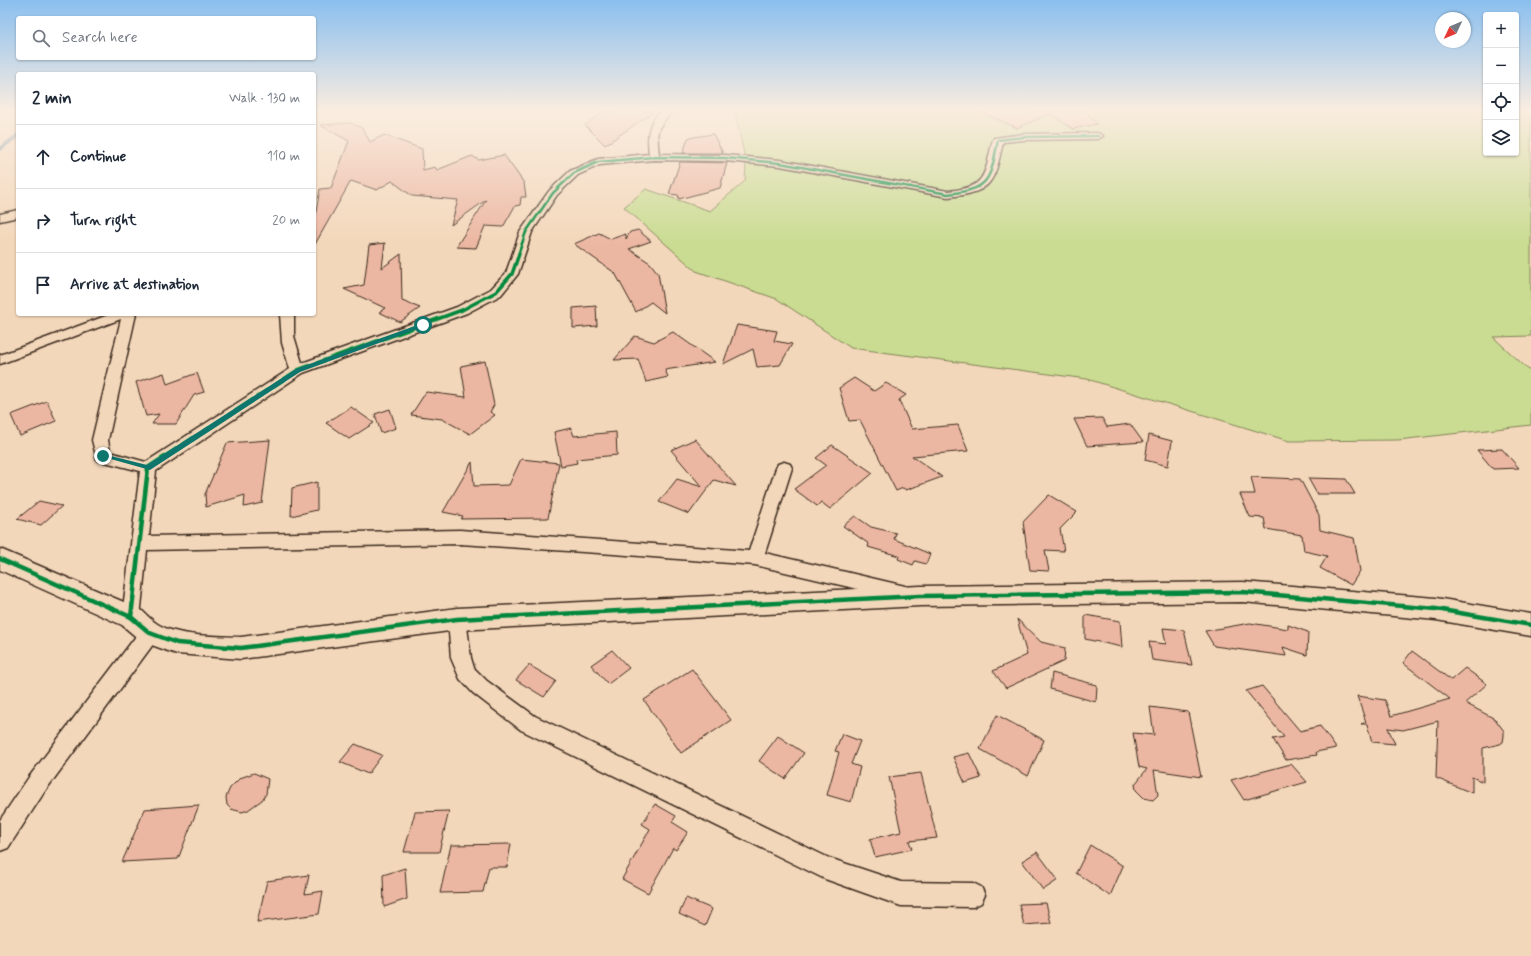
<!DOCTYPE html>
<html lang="en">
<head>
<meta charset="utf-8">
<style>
	body { margin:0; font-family:Mynerve,sans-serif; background:#f2f2f3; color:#1f2937 }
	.controls { position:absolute; right:12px; top:12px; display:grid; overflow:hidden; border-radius:4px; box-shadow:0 1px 3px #0004 }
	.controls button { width:36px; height:36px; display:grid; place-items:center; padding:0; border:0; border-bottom:1px solid #e0e1e3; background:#fff; color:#1f2937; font:20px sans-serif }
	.compass { position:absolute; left:1435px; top:12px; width:36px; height:36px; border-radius:50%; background:#fff; box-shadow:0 1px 3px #0004; rotate:226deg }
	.stop { position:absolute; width:12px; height:12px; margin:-9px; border:3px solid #0f766e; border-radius:50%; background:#fff }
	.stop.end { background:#0f766e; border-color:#fff; box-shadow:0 1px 4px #0008 }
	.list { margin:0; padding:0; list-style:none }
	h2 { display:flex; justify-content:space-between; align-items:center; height:52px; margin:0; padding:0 16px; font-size:17px }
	h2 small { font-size:13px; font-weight:400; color:#747a83 }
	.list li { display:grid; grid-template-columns:26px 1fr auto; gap:12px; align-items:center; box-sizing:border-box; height:64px; padding:0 16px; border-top:1px solid #e0e1e3 }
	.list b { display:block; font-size:15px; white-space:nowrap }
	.list em { font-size:13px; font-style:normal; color:#747a83 }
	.icon { flex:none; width:22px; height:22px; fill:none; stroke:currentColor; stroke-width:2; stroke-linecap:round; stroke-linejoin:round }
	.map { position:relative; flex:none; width:1531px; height:956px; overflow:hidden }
	.search { position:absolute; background:#fff; box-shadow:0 1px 3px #0004; left:16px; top:16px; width:300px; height:44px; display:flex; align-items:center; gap:10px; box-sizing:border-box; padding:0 14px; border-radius:4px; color:#747a83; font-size:15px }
	.panel { position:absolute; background:#fff; box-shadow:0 1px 3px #0004; left:16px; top:72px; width:300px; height:244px; border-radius:4px }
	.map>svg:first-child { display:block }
	.green { fill:#c9dc91; stroke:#828358 }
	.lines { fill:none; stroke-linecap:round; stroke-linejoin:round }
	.stream { stroke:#768ea2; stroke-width:4 }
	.building { fill:#ecb7a2; stroke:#3b2a1e }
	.street-casing { stroke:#3b2a1e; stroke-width:3 }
	.secondary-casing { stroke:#3b2a1e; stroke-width:3 }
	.street { fill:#f3d7ba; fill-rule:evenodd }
	.secondary { fill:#f3d7ba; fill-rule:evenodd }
	.cycleway-far2-casing { stroke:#f3d7ba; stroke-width:4 }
	.cycleway-far1-casing { stroke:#f3d7ba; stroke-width:5.5 }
	.cycleway-casing { stroke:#f3d7ba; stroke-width:7 }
	.cycleway-far2 { stroke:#00873e; stroke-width:2.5 }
	.cycleway-far1 { stroke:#00873e; stroke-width:3.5 }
	.cycleway { stroke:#00873e; stroke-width:4.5 }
	.route { fill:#0f766e }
</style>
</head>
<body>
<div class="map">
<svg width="1531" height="956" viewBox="0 0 1531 956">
	<rect width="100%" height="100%" fill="#f3d7ba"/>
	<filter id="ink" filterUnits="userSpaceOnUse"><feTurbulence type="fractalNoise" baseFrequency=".025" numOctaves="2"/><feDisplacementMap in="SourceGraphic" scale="8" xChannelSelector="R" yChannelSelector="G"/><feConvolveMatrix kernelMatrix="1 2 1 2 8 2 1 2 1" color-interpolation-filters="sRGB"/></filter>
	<g filter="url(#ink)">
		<path class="green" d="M 735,111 L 1486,111 L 1486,153 L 1516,153 L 1516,111 L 1531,111 L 1531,336 L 1493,337 L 1531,372 L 1531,425 L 1398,440 L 1289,441 L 1087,379 L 851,348 L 777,299 L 696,271 L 624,207 L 646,189 L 710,211 L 745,181 L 746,164 Z"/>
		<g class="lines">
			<path class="stream" d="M 0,149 L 18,135"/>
		</g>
		<g class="building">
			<path d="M 605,111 L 655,111 L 605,145 L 585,125 Z"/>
			<path d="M 979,111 L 1085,111 L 1097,124 L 1073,129 L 1050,114 L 1017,128 Z"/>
			<path d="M 350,123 L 362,128 L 370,142 L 384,135 L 422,149 L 423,170 L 435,167 L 437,170 L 472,156 L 479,160 L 504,155 L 524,183 L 526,197 L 521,197 L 520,205 L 515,206 L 503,227 L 485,226 L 476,248 L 456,247 L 486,200 L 451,225 L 458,200 L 412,196 L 392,181 L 377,190 L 351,181 L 314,246 L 314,223 L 320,189 L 331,188 L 349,141 L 320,125 Z"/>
			<path d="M 713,134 L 723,153 L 683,153 L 688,138 Z"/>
			<path d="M 680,162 L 727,163 L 720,188 L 679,199 L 678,195 L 669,194 Z"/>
			<path d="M 638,230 L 651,241 L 629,249 L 650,263 L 658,273 L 665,313 L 651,302 L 636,312 L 615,273 L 574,244 L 599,233 L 611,239 L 626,234 L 626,239 L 630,232 Z"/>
			<path d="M 385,243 L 382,268 L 401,254 L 402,301 L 420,308 L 400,322 L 379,312 L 385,308 L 344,289 L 364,285 L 369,245 Z"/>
			<path d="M 596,306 L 597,326 L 573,328 L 573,308 Z"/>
			<path d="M 737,325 L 777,331 L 774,341 L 792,344 L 780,365 L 757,367 L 753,349 L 723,364 Z"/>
			<path d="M 673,332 L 715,362 L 665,370 L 668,377 L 646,382 L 638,359 L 614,360 L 635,336 L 654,342 Z"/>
			<path d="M 485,361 L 494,405 L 490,412 L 495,415 L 470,434 L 442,419 L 411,415 L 426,392 L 466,397 L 461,366 Z"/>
			<path d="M 164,373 L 167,384 L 197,373 L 204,392 L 194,395 L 176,424 L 152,424 L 159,414 L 146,416 L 136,382 Z"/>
			<path d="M 854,378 L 874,391 L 886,383 L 906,395 L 899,400 L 912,429 L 958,425 L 968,451 L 912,456 L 942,477 L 906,490 L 903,488 L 896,491 L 860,420 L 849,421 L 839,388 Z"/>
			<path d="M 47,401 L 56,421 L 20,436 L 11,415 Z"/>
			<path d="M 351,407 L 374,423 L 349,439 L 326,423 Z"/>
			<path d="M 390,409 L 396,428 L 381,433 L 375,414 Z"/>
			<path d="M 1102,418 L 1107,427 L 1130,424 L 1143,442 L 1087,446 L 1074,419 Z"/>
			<path d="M 571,428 L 574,436 L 616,432 L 617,455 L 576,459 L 577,463 L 561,466 L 554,432 Z"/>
			<path d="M 1149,435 L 1172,441 L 1168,466 L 1145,460 Z"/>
			<path d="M 695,439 L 736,486 L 714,480 L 689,514 L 659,502 L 677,479 L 702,487 L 671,450 Z"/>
			<path d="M 270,440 L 262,503 L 244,507 L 245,495 L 206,507 L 205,494 L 227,443 Z"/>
			<path d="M 832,445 L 873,473 L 830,509 L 821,502 L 817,506 L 794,489 L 826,465 L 816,458 Z"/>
			<path d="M 1502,449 L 1519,468 L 1493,469 L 1477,450 Z"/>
			<path d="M 521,459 L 559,463 L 548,518 L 461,519 L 463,516 L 443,512 L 472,462 L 474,486 L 509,485 Z"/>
			<path d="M 1251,477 L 1300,479 L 1319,515 L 1320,530 L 1354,538 L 1360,571 L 1351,585 L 1320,568 L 1327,556 L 1304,551 L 1302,535 L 1266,529 L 1264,518 L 1250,517 L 1240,494 L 1255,494 Z"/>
			<path d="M 1308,478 L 1346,479 L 1355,494 L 1317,494 Z"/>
			<path d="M 317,482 L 317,510 L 291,516 L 292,488 Z"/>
			<path d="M 1049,495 L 1077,512 L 1060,529 L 1064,551 L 1045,550 L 1049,571 L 1030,570 L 1023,522 Z"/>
			<path d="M 39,501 L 62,506 L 41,525 L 17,519 Z"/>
			<path d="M 855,516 L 871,527 L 896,533 L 894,539 L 930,554 L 926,564 L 915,561 L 913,565 L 898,559 L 899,556 L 868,547 L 869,544 L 843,526 Z"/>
			<path d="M 1085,615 L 1120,621 L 1122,647 L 1085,639 Z"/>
			<path d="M 1017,619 L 1041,642 L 1065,648 L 1064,661 L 1006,688 L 993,671 L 1027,655 Z"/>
			<path d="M 1250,623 L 1288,629 L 1288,625 L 1308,632 L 1307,655 L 1283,647 L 1286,656 L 1214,646 L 1205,631 Z"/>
			<path d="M 1163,628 L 1184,630 L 1192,665 L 1152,660 L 1149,642 L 1166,644 Z"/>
			<path d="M 612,650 L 629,668 L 608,684 L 591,665 Z"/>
			<path d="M 1412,651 L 1451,680 L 1465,668 L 1487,684 L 1465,703 L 1495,719 L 1504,731 L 1504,736 L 1503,742 L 1500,744 L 1483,748 L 1483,782 L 1472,777 L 1472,793 L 1436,778 L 1438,721 L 1403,730 L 1388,728 L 1395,744 L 1372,742 L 1367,724 L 1361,724 L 1366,722 L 1357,696 L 1385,700 L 1391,716 L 1450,699 L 1403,663 Z"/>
			<path d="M 529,665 L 556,681 L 544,697 L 516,680 Z"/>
			<path d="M 692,669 L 731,720 L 681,753 L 644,700 Z"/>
			<path d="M 1052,673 L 1097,685 L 1096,702 L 1050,689 Z"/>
			<path d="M 1262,686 L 1300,731 L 1320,726 L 1336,748 L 1316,752 L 1317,755 L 1286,760 L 1273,739 L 1284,737 L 1246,691 Z"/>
			<path d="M 1150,707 L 1188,712 L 1201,777 L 1154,770 L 1158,795 L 1153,800 L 1144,798 L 1136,790 L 1135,784 L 1147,769 L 1139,767 L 1133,733 L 1154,735 Z"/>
			<path d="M 997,715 L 1044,740 L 1028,776 L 980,749 Z"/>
			<path d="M 842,734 L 860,741 L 851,764 L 860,767 L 851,802 L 827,795 L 839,752 L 835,751 Z"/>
			<path d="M 778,736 L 804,753 L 785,779 L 759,761 Z"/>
			<path d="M 355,744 L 382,755 L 368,774 L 340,762 Z"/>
			<path d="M 969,753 L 981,778 L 965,783 L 953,757 Z"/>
			<path d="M 1291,764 L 1307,782 L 1244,800 L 1231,780 Z"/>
			<path d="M 254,773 L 268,779 L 266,794 L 262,800 L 248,810 L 242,812 L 231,809 L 227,805 L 226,797 L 230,788 L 240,778 Z"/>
			<path d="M 921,773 L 937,838 L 909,841 L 912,849 L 875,857 L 870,839 L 901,832 L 889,777 Z"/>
			<path d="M 655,804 L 676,816 L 672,822 L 688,832 L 676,850 L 673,848 L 648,893 L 622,879 L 650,829 L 642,824 Z"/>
			<path d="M 199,805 L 178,859 L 122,862 L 145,809 Z"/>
			<path d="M 449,811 L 439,852 L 404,852 L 415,812 Z"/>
			<path d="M 511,844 L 507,867 L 489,867 L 483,892 L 440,893 L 451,845 Z"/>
			<path d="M 1090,845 L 1123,866 L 1110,896 L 1076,873 Z"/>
			<path d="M 1037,852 L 1058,880 L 1043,890 L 1022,861 Z"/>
			<path d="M 405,868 L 407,899 L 384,907 L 383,875 Z"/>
			<path d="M 309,875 L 305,894 L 323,891 L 319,914 L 257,922 L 267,881 Z"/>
			<path d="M 686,898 L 712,909 L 705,926 L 679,914 Z"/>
			<path d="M 1046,903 L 1051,923 L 1024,925 L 1019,904 Z"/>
		</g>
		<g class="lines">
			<defs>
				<g id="street">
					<path d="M 661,111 L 672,111 C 656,131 656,127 659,154 L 725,155 L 780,160 L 948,191 C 975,188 984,184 989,156 C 991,150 991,143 994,138 L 1024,134 L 1098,133 L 1103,136 L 1098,139 L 1024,140 L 1003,142 C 994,184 992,192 948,197 L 780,166 L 725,161 L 654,160 L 600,165 L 578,175 L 557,195 L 532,232 L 518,274 L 501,295 L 467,313 L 303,373 L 156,471 L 149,536 L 460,530 L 749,551 L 776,468 L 778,464 L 784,462 L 790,464 L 792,468 L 765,553 L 905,586 L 911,588 L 914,593 L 911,598 L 905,600 L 755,565 L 614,554 L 460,544 L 147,550 L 140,617 L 138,622 L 131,625 L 124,622 L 122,617 L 140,471 L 97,460 L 92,440 L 121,319 L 0,364 L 0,355 L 111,314 L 136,314 L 108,440 L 110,452 L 146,462 L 290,369 L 282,343 L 280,314 L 294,314 L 294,336 L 302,363 L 457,307 L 491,289 L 506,273 L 520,232 L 549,191 L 570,171 L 598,159 L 649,154 C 647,136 647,124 661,111 Z"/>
					<path d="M 18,210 L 18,217 L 0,221 L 0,214 Z"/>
					<path d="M 457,611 L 464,613 L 466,619 L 471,658 L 474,668 L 487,681 L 535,716 L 829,858 L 901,882 L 973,883 L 981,887 L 985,895 L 981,903 L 973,907 L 901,906 L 825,879 L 521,730 L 473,693 L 460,679 L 451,658 L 448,619 L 450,613 Z"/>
					<path d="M 150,625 L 157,627 L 159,633 L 157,639 L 45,791 L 8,848 L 0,851 L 0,820 L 29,777 L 143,627 Z"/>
				</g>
				<path id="secondary" d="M 0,549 L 140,609 C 146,614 152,621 159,625 C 180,637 217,636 241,637 L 457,608 L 920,586 L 1243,582 L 1436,598 L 1531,614 L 1531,636 L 1436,620 L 1243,602 L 920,606 L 457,630 L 241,659 L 177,654 L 168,651 L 141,641 L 122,625 L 0,570 Z"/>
			</defs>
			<use href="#street" class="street-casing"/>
			<use href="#secondary" class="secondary-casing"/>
			<use href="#street" class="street"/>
			<use href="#secondary" class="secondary"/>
			<defs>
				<path id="cycleway-far2" d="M 518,255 L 526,232 L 553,193 L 574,173 L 598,162 L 654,157 L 725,158 L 780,163 L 948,194 C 991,189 990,179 998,140 L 1024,137 L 1098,136"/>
				<path id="cycleway-far1" d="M 196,437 L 298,370 L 462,310 L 496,292 L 512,274 L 519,254"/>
				<g id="cycleway">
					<path d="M 0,559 L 131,617 L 150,633 L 177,643 L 241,648 L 457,619 L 920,596 L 1243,592 L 1436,609 L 1531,625"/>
					<path d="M 131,617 L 148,468 L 197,436"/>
				</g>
			</defs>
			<use href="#cycleway-far2" class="cycleway-far2-casing"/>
			<use href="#cycleway-far1" class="cycleway-far1-casing"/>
			<use href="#cycleway" class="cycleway-casing"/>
			<use href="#cycleway-far2" class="cycleway-far2"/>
			<use href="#cycleway-far1" class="cycleway-far1"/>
			<use href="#cycleway" class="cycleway"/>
		</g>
	</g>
	<linearGradient id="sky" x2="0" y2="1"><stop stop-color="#8abfef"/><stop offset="0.45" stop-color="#faede0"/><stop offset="1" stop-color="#faede0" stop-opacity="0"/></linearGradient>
	<rect width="1531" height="245" fill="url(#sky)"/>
	<path class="route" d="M 423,323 L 425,326 L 300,372 L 150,470 L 100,456 L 103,454 L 147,465 L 296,369 Z"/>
</svg>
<div class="controls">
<button>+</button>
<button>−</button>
<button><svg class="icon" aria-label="locate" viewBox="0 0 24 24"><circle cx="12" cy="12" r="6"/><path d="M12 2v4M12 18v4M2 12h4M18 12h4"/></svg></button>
<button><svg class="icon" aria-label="layers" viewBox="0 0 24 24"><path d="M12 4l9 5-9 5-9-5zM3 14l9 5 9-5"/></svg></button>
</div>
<svg class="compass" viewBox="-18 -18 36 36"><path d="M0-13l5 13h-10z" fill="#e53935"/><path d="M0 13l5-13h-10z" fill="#747a83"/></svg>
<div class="stop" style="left:423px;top:325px"></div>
<div class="stop end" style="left:103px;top:456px"></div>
<div class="search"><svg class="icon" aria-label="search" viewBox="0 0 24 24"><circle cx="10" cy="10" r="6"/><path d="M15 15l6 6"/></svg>Search here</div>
<section class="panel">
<h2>2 min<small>Walk · 130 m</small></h2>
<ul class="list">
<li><svg class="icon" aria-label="ahead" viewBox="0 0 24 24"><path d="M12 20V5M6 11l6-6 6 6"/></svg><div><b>Continue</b></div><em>110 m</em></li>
<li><svg class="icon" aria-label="right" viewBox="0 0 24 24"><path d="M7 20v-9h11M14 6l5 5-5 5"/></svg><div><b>Turn right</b></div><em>20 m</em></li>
<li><svg class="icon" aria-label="arrive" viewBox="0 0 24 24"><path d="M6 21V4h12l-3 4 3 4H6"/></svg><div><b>Arrive at destination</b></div></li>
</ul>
</section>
</div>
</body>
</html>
